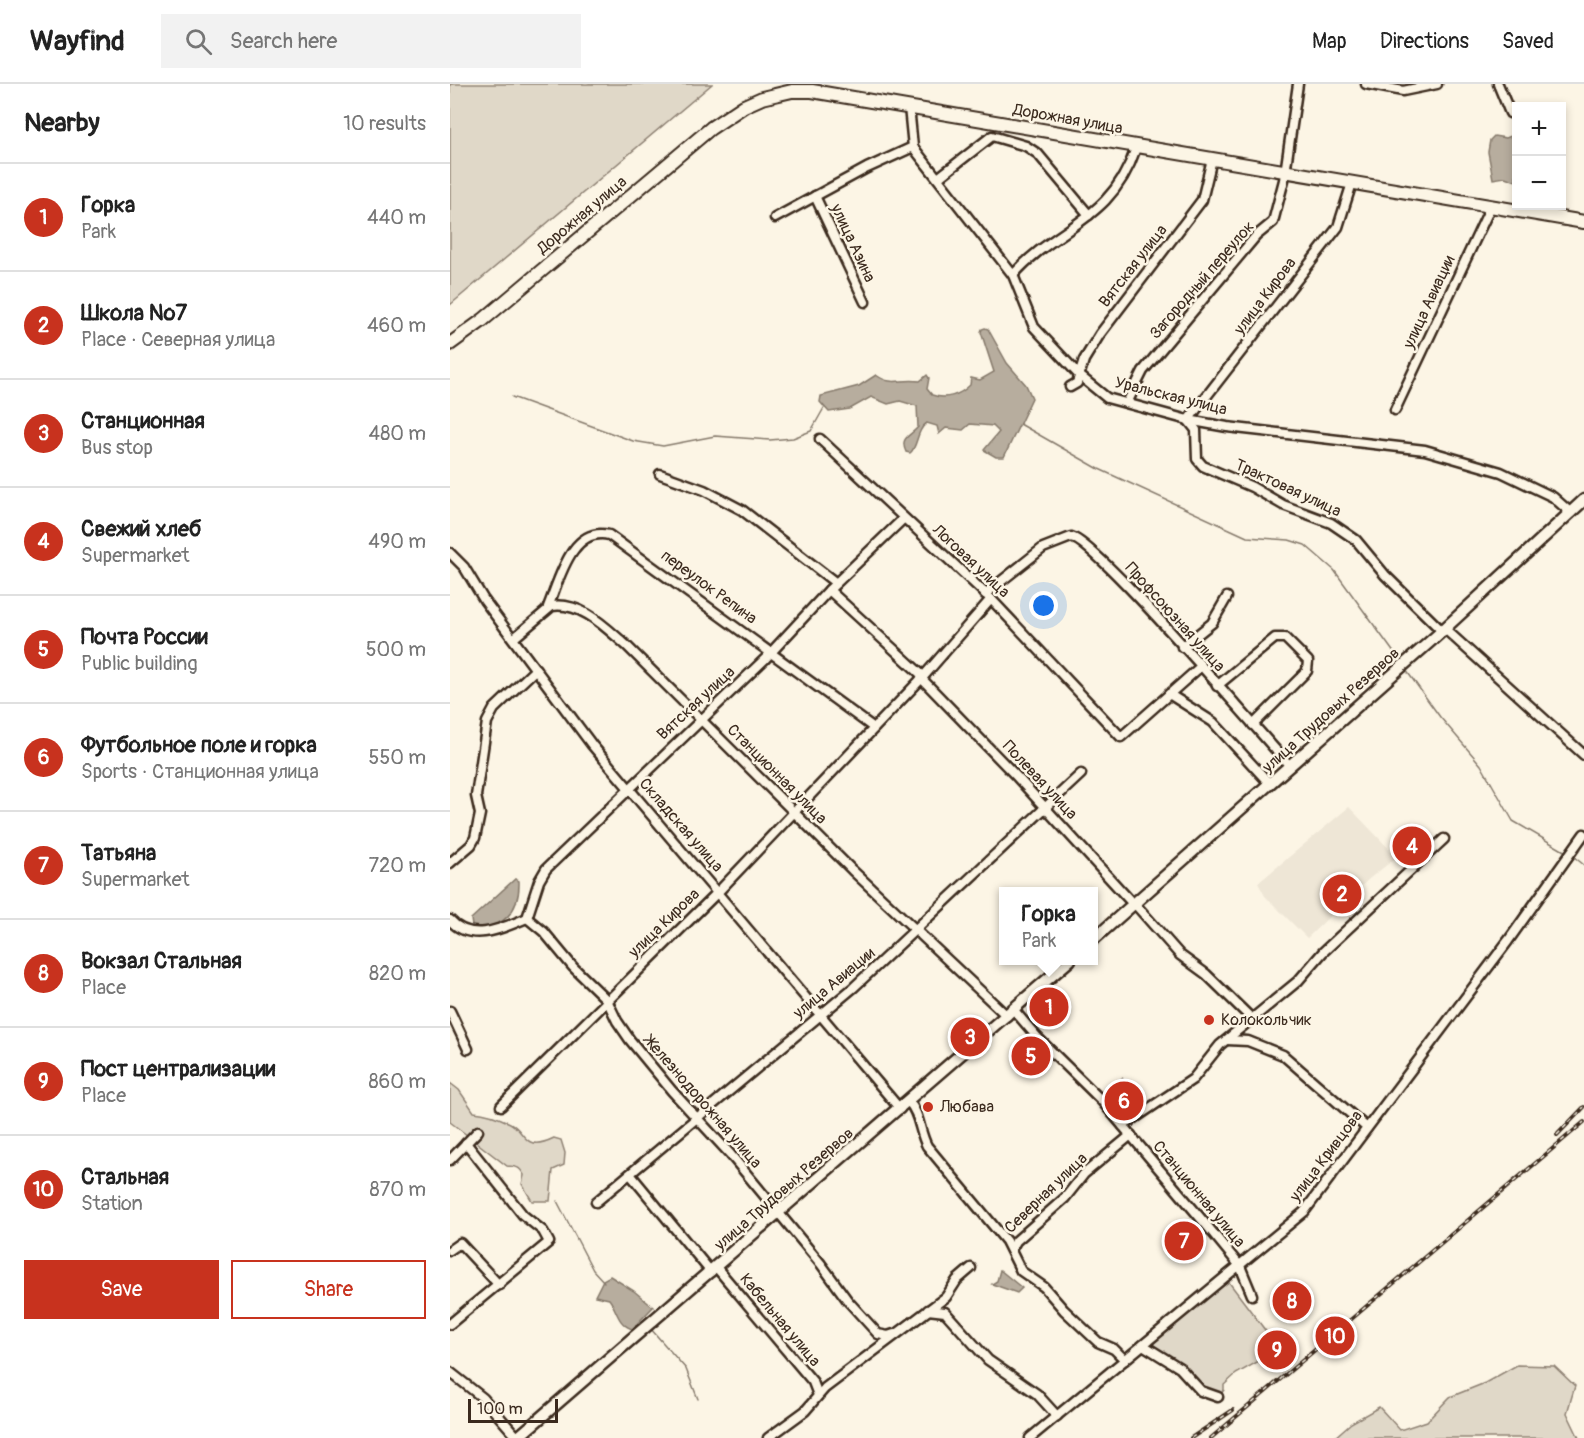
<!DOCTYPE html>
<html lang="en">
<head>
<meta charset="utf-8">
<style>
	body { margin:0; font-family:Pangolin,sans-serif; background:#f2f2f2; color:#222 }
	.controls { position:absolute; right:18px; top:18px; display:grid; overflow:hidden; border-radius:0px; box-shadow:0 3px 9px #0003 }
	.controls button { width:54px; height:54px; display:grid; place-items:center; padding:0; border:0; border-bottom:2px solid #e0e0e0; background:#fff; color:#222; font:30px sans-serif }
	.scale { position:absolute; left:18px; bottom:15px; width:90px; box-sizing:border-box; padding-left:6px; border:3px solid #3b2a1e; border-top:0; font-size:16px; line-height:21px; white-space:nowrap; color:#3b2a1e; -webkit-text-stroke:4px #fcf5e5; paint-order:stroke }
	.you { position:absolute; left:594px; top:522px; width:21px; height:21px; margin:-15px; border:4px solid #fff; border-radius:50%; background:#1a73e8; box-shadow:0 0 0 9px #1a73e833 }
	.badge { display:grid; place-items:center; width:39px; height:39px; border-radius:50%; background:#c8321e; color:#fff; font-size:20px; font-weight:700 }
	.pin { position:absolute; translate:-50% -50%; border:3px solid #fff; box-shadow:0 2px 6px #0006 }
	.popup { position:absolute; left:549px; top:803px; width:99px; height:78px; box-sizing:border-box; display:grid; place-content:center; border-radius:0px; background:#fff; filter:drop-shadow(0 2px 4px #0005); font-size:20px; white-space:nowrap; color:#767676 }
	.popup b { font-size:22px; color:#222 }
	.popup::after { content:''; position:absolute; left:50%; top:100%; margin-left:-12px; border:12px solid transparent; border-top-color:#fff }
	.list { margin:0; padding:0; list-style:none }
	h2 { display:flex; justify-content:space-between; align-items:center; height:78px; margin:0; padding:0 24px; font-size:26px }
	h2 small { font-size:20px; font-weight:400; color:#767676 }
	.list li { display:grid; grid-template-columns:39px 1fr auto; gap:18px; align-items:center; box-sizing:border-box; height:108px; padding:0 24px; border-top:2px solid #e0e0e0 }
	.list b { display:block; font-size:22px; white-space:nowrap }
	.list p { margin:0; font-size:20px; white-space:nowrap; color:#767676 }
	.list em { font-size:20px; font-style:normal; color:#767676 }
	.actions { display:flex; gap:12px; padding:18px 24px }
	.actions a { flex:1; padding:14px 0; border:2px solid #c8321e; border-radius:0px; text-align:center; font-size:21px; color:#c8321e }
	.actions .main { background:#c8321e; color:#fff }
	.icon { flex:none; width:33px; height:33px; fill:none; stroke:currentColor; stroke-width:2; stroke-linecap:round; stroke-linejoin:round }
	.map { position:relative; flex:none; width:1134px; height:1354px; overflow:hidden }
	header { display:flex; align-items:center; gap:36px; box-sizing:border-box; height:84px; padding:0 30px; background:#fff; border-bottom:2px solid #e0e0e0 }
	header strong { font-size:28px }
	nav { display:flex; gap:33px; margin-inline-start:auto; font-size:21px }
	.search { width:420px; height:54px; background:#f2f2f2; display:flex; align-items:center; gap:15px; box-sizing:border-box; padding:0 21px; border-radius:0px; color:#767676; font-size:22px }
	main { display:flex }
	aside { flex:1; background:#fff }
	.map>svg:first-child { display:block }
	.built { fill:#eee6d6 }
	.green { fill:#e0d8c8; stroke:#8e8173; stroke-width:1.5 }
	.water { fill:#b7ad9e; stroke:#85796b; stroke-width:1.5 }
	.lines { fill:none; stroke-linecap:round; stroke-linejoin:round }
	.stream { stroke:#85796b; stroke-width:1.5 }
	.minor-casing { stroke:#3b2a1e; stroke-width:13 }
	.major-casing { stroke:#3b2a1e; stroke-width:15 }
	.highway-casing { stroke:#3b2a1e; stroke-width:16 }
	.minor { stroke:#fcf5e5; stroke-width:8 }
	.major { stroke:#fcf5e5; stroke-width:10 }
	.highway { stroke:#fcf5e5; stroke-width:12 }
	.rail-casing { stroke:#3b2a1e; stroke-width:4 }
	.rail { stroke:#fcf5e5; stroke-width:1.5; stroke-dasharray:4.5; stroke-linecap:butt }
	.poi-dot { fill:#c8321e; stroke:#fcf5e5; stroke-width:2 }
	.labels { text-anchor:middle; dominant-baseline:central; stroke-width:5; stroke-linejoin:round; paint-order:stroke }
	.street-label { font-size:16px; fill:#3b2a1e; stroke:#fcf5e5 }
	.poi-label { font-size:16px; fill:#3b2a1e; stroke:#fcf5e5; text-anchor:start }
</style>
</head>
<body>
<header>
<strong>Wayfind</strong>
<div class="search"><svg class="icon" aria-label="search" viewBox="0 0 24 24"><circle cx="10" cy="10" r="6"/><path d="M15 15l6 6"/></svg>Search here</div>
<nav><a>Map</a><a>Directions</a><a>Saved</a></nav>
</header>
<main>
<aside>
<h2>Nearby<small>10 results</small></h2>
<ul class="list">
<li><span class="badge">1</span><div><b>Горка</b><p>Park</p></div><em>440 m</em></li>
<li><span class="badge">2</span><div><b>Школа №7</b><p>Place · Северная улица</p></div><em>460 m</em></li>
<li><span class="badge">3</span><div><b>Станционная</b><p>Bus stop</p></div><em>480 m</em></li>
<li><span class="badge">4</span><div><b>Свежий хлеб</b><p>Supermarket</p></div><em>490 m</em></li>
<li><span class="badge">5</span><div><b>Почта России</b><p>Public building</p></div><em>500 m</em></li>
<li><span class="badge">6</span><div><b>Футбольное поле и горка</b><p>Sports · Станционная улица</p></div><em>550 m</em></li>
<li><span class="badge">7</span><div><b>Татьяна</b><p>Supermarket</p></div><em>720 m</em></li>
<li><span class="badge">8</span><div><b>Вокзал Стальная</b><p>Place</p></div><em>820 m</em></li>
<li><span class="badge">9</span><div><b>Пост централизации</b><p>Place</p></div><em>860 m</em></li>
<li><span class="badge">10</span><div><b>Стальная</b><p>Station</p></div><em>870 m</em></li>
</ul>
<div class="actions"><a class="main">Save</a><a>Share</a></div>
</aside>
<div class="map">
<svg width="1134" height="1354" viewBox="0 0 1134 1354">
	<rect width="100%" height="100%" fill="#fcf5e5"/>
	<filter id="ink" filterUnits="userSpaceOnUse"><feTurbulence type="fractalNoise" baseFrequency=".0167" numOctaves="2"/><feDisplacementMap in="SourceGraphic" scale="12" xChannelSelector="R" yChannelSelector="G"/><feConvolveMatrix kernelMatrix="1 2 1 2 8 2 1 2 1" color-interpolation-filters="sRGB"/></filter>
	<g filter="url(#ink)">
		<path class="built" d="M 899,723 L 947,773 L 920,794 L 857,854 L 815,812 L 808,799 Z"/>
		<g class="green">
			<path d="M 0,0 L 262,0 L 0,221 Z"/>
			<path d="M 600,910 L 615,927 L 599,939 L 588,926 L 588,920 Z"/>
			<path d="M 672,994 L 695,1023 L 674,1037 L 653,1011 Z"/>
			<path d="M 0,999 L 9,1006 L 24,1028 C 37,1029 48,1033 60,1039 C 77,1048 73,1069 104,1054 L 111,1056 L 115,1069 L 114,1081 L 103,1086 L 100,1117 L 82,1117 L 72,1100 L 74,1091 C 69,1082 66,1083 57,1082 L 0,1038 Z"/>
			<path d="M 778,1197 L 818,1250 L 809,1277 L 786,1290 L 774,1301 L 774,1306 L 770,1311 L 759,1308 L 703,1263 L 704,1258 Z"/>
			<path d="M 1067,1281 L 1104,1282 L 1125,1302 L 1117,1329 L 1129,1354 L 884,1354 L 901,1339 L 929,1323 L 950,1346 L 977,1337 L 1000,1313 L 1035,1299 Z"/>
		</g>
		<g class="water">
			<path d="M 1066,50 L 1066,97 L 1055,93 L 1043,95 L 1038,68 L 1040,56 L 1044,52 L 1056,54 Z"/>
			<path d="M 535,244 L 538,245 L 557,279 L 576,301 L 582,314 L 554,373 L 546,373 L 534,366 L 549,348 L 543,342 L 520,340 L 513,346 L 496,344 L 489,350 L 487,342 L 477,339 C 466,346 468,363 460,369 L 456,368 C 449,353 461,352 468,343 L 467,322 L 450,317 L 438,320 L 421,313 L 400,325 L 379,328 L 370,318 L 371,312 L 409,302 L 426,291 C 443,303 450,294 470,297 L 477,291 L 479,294 L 477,305 L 482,311 C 496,316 510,311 520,301 L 521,294 L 530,296 L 544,288 L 531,248 L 532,245 Z"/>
			<path d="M 65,795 L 69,797 C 70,826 53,848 22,842 L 21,835 Z"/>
			<path d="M 550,1186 L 572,1204 L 567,1209 L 542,1200 L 547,1197 Z"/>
			<path d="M 160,1192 L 184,1207 L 203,1223 L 182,1245 C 167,1240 167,1225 159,1215 L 145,1212 L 153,1196 Z"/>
		</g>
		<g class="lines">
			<g class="stream">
				<path d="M 62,313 L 183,357 L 213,362 L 265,352 L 320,356 L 343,354 L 361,347 L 374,324"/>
				<path d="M 570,340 L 649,385 L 797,453 L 839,456 L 855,461 L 884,486 L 950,577"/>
				<path d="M 956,586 L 990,633 L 1031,681 L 1063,737 L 1116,768"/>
				<path d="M 1123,772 L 1134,781"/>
				<path d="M 107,1117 L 143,1186 L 154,1198"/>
				<path d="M 200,1244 L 236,1285 L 248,1315"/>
			</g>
			<defs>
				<g id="minor">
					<path d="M 916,0 L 953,7 L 987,0"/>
					<path d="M 1048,0 L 1060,29"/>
					<path d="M 459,23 L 463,63 L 563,191 L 584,243 L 630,292 L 657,314 L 738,336 L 777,343 L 975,366 L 1051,388 L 1103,413 L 1121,429"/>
					<path d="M 488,94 L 542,52 L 576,62 L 588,70 L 639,131"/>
					<path d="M 902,99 L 888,143 L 738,336 L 746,346 L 747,375 L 753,382 L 802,403 L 833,421 L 881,439 L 906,456 L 935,491 L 992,547"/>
					<path d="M 365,112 L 415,218"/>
					<path d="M 325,134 L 417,84 L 463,63"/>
					<path d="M 563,191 C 609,140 661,138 686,64"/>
					<path d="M 620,303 L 627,299 L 634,276 L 650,250 L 752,116 L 762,75"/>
					<path d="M 677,319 L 693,287 L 806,152 L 823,138 L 834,96 L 848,0"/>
					<path d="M 945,326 L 1041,122"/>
					<path d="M 370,355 L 541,515 L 671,653 L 750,583"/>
					<path d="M 210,390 L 254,406 L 292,426 L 386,499"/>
					<path d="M 0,469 L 14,483 L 34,516 L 142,661 L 450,1025"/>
					<path d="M 379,506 L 473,592"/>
					<path d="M 535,510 L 593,464 L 621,453 C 647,458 810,649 840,682"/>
					<path d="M 98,523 C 109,497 121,442 159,451 L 424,644"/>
					<path d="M 995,545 L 1134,671"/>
					<path d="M 64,554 L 102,522 C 132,518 155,543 176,561 L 402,786 L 557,932"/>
					<path d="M 732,563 L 762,539 L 777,513"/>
					<path d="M 471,594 L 567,693 L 684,821"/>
					<path d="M 767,602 L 825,554 L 835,554 L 858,577 L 857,587 L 803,641"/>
					<path d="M 719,610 L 763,638 L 820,700"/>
					<path d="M 0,779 L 21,761 L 25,754 L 30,730 L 26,712 L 37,638 L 44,625 L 86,585"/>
					<path d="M 685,820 L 730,871 L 756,890 L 802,935"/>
					<path d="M 77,834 L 94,848 L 123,883 L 157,916 L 167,937 L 180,956 L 222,1007 L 280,1070 L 371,1180 L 398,1217 L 428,1250 L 438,1252 L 444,1250"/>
					<path d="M 77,834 L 89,797 L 96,785 L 315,575 L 379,506 L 453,435"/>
					<path d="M 0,836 C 21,860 53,844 77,834"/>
					<path d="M 563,925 L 587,953 L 651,1016 L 758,1143 L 790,1182 L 802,1211"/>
					<path d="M 0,927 L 18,965"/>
					<path d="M 777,956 L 798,957 L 833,971 L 917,1044"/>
					<path d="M 459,1018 C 470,1030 469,1047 477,1062 L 556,1157 L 571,1187 L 594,1203 L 614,1226 L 648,1258 L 664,1265 L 675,1276"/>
					<path d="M 51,1022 L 268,808 L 473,593 L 541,515"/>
					<path d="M 673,1042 L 743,995 L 770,961 L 848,897 L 873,868 L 994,755"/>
					<path d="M 0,1076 L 28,1047"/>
					<path d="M 180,1090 L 261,1188"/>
					<path d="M 146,1118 L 403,904 L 631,690"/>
					<path d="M 0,1166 L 10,1159 L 49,1201"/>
					<path d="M 561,1166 L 566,1157 L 615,1114 L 634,1090 L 681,1051"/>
					<path d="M 266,1183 L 363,1298 L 368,1311"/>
					<path d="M 478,1226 L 495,1228 L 538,1276 L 587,1310 L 607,1332"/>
					<path d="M 0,1240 L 99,1158 L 93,1147 L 73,1131 L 16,1059"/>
					<path d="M 693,1261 L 730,1284 L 751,1307 L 768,1313"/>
					<path d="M 0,1288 L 33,1314 L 68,1354"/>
					<path d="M 318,1354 L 355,1327 L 375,1304 L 496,1213 L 507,1196 L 521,1184"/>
					<path d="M 580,1354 L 854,1128 L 1058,857 L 1134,750"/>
				</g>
				<g id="major">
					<path d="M 644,855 L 992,547 L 1134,416"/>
					<path d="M 67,1354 L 620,876"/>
				</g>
				<path id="highway" d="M 0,260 L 33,236 L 261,44 L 294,22 L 312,14 L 342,7 L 362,7 L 1134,138"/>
			</defs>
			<use href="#minor" class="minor-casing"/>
			<use href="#major" class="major-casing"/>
			<use href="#highway" class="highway-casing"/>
			<use href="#minor" class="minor"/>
			<use href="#major" class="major"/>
			<use href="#highway" class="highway"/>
			<defs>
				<g id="rail">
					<path d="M 1107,1051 L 1134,1023"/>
					<path d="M 741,1354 L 783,1326"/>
					<path d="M 761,1354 L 1134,1038"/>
				</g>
			</defs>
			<use href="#rail" class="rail-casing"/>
			<use href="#rail" class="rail"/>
		</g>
	</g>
	<g class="poi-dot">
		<circle cx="759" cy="936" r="6"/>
		<circle cx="478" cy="1023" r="6"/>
	</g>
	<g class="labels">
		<g class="street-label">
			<text transform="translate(618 35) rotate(10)">Дорожная улица</text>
			<text transform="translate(132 131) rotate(-40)">Дорожная улица</text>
			<text transform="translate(403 159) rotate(65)">улица Азина</text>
			<text transform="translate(683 182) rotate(-52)">Вятская улица</text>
			<text transform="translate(752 196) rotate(-49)">Загородный переулок</text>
			<text transform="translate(815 212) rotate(-53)">улица Кирова</text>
			<text transform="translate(979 218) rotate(-65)">улица Авиации</text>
			<text transform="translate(721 312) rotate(14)">Уральская улица</text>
			<text transform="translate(838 404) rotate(25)">Трактовая улица</text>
			<text transform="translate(521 477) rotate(43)">Логовая улица</text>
			<text transform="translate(259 503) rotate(36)">переулок Репина</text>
			<text transform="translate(725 533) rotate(48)">Профсоюзная улица</text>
			<text transform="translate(246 619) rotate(-43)">Вятская улица</text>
			<text transform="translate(881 626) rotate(-42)">улица Трудовых Резервов</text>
			<text transform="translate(327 690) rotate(45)">Станционная улица</text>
			<text transform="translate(590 696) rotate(47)">Полевая улица</text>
			<text transform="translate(231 741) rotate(49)">Складская улица</text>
			<text transform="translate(214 839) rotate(-44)">улица Кирова</text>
			<text transform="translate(384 899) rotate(-40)">улица Авиации</text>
			<text transform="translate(253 1018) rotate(49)">Железнодорожная улица</text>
			<text transform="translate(876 1072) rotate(-53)">улица Кривцова</text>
			<text transform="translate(334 1105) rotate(-41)">улица Трудовых Резервов</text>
			<text transform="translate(596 1109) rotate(-44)">Северная улица</text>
			<text transform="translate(749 1110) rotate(50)">Станционная улица</text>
			<text transform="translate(330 1236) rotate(50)">Кабельная улица</text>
		</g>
		<g class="poi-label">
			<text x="771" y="936">Колокольчик</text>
			<text x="490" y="1023">Любава</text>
		</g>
	</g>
</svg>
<div class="controls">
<button>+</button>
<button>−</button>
</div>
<div class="scale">100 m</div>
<div class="you"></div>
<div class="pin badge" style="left:599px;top:923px">1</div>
<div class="popup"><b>Горка</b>Park</div>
<div class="pin badge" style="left:892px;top:810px">2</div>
<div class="pin badge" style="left:520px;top:953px">3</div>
<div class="pin badge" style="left:962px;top:762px">4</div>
<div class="pin badge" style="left:581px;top:972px">5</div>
<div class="pin badge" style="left:674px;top:1017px">6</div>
<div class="pin badge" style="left:734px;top:1157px">7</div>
<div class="pin badge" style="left:842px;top:1217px">8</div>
<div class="pin badge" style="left:827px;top:1266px">9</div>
<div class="pin badge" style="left:885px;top:1252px">10</div>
</div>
</main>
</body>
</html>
